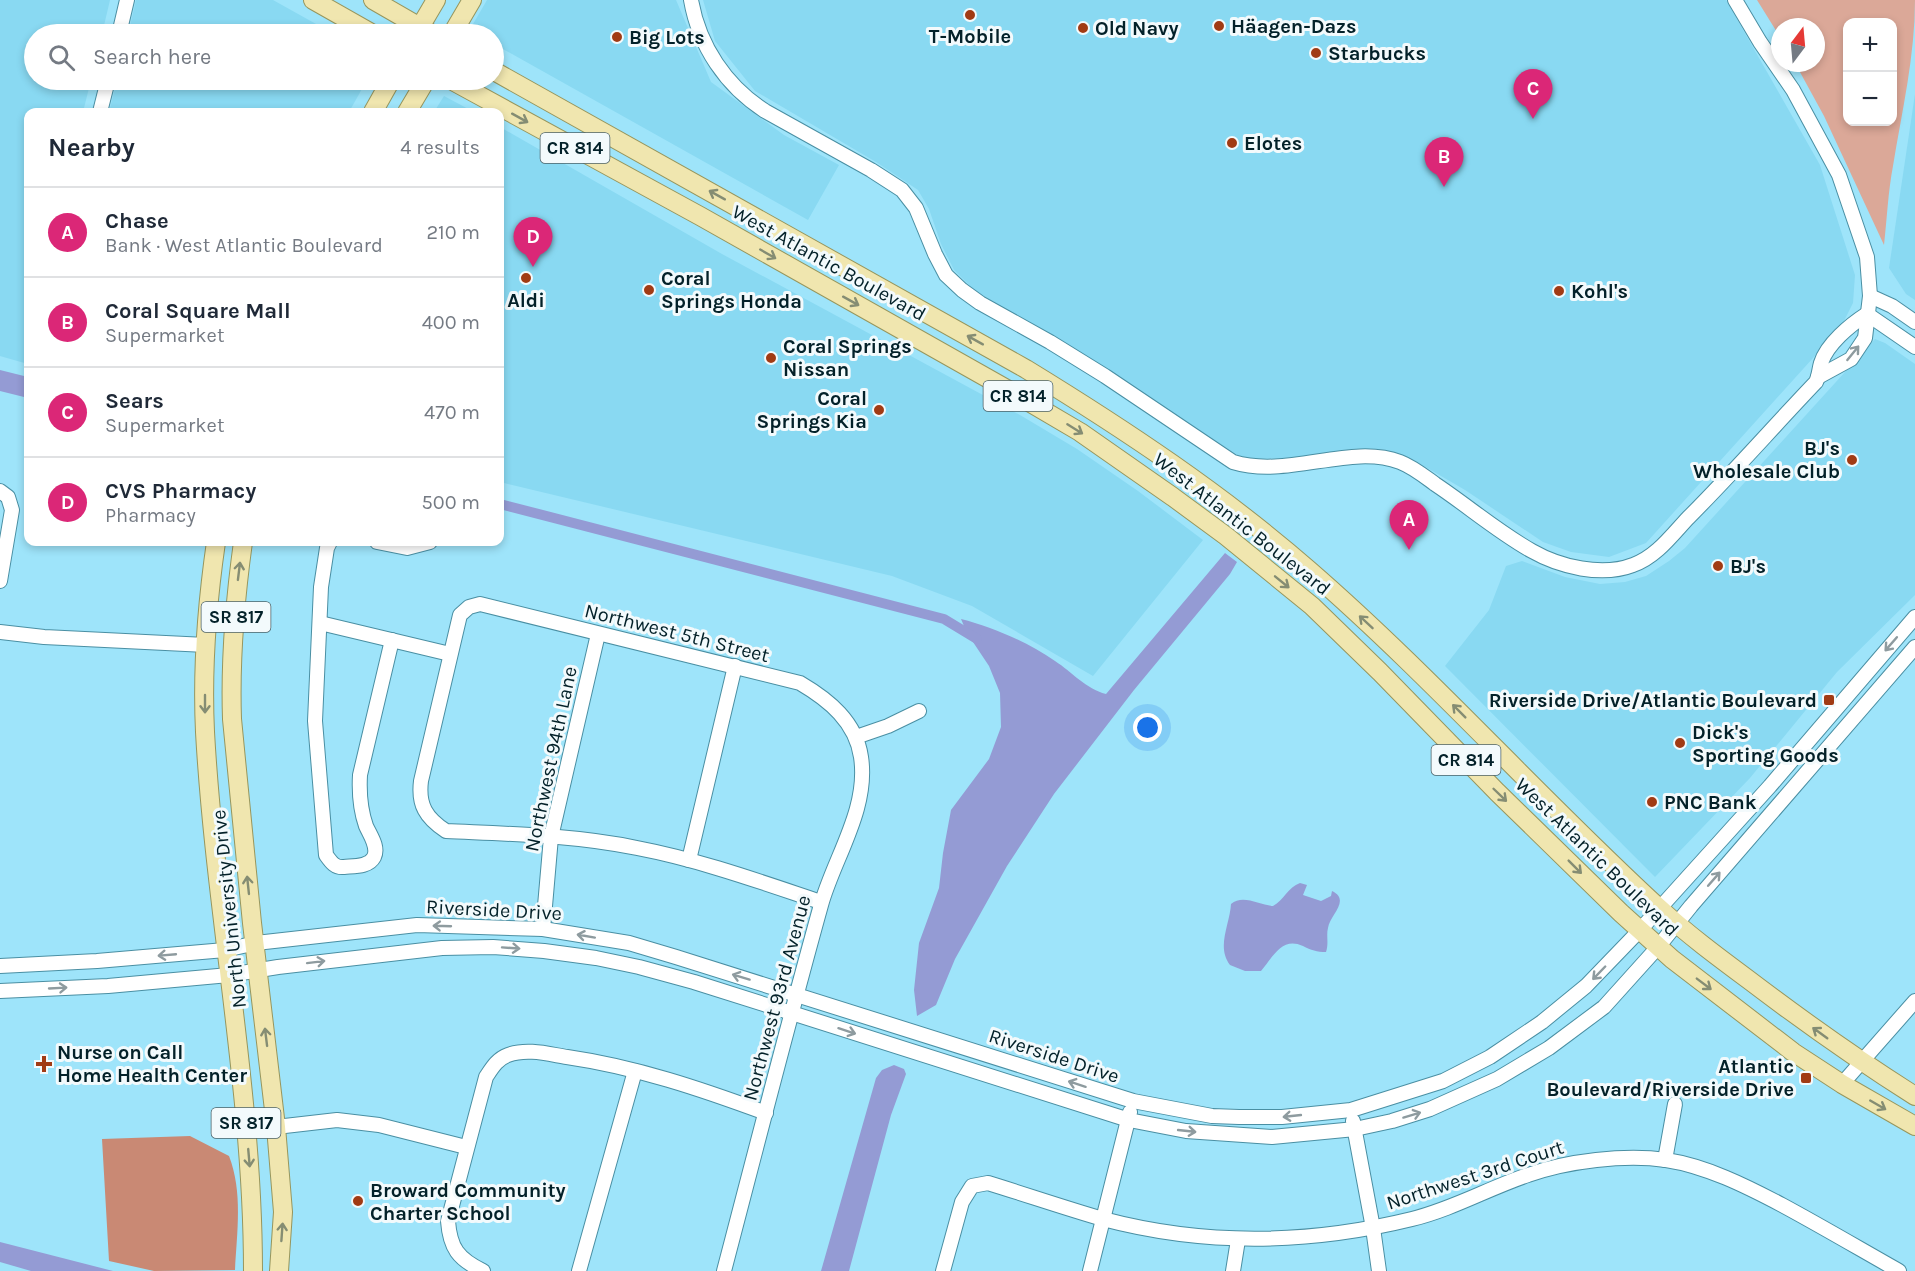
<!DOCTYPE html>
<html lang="en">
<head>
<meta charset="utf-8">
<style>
	body { margin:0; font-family:Karla,sans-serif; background:#f6f6f7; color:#1f2937 }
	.controls { position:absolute; right:18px; top:18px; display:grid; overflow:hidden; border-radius:12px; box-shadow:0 3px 9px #0003 }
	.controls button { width:54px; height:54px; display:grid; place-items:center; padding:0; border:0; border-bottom:2px solid #e0e1e3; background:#fff; color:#1f2937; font:30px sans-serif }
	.compass { position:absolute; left:1771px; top:18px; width:54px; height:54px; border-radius:50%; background:#fff; box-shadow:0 3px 9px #0003; rotate:16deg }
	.you { position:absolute; left:1148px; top:728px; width:21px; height:21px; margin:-15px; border:4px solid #fff; border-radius:50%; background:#1a73e8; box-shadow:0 0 0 9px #1a73e833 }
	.badge { display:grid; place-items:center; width:39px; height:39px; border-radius:50%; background:#db2777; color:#fff; font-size:20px; font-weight:700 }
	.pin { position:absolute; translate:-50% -50px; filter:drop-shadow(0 2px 3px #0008) }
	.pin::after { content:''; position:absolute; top:32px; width:21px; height:18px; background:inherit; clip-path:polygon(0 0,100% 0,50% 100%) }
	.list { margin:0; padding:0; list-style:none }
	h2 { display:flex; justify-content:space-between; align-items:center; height:78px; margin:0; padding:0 24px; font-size:26px }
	h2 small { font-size:20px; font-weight:400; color:#747a83 }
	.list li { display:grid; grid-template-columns:39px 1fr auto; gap:18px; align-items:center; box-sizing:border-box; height:90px; padding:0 24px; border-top:2px solid #e0e1e3 }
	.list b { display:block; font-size:22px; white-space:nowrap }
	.list p { margin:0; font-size:20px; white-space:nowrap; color:#747a83 }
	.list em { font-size:20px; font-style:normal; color:#747a83 }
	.icon { flex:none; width:33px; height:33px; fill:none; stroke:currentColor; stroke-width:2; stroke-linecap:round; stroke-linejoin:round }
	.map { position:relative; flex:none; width:1915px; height:1271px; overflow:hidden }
	.search { position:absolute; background:#fff; box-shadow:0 3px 9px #0003; left:24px; top:24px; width:480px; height:66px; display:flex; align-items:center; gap:15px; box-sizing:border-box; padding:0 21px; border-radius:33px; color:#747a83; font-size:22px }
	.panel { position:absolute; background:#fff; box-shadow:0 3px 9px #0003; left:24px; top:108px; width:480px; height:438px; border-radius:12px }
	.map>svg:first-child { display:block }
	.built { fill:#89d9f2 }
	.green { fill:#dba898; fill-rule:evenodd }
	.forest { fill:#c98974 }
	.water { fill:#949bd4 }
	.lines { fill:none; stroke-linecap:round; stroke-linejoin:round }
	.canal { stroke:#949bd4; stroke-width:10 }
	.minor-casing { stroke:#4a8fa3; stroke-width:16 }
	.major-casing { stroke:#97965d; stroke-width:20 }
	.minor { stroke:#fff; stroke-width:14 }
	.major { stroke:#f0e6af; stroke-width:18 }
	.oneway { stroke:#858d73 }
	.oneway2 { stroke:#8e9b9f }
	.poi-dot { fill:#a13b14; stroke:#f3fafc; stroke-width:2 }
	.labels { text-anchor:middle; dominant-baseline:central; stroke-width:6; stroke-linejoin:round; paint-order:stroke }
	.shield { fill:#f3fafc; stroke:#4b6268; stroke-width:1.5 }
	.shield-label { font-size:18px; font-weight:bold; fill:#032129 }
	.poi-label { font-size:20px; font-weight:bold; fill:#032129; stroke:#f3fafc; text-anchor:start }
	.street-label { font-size:20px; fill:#032129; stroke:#f3fafc }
</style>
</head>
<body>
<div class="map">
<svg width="1915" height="1271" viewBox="0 0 1915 1271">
	<rect width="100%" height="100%" fill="#9ee4fa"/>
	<g class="built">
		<path d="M 0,0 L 110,0 L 102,34 L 34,34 L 34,80 L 91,80 L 83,112 L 28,112 L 28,364 L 0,356 Z"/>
		<path d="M 136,0 L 273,0 L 334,34 L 128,34 Z"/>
		<path d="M 487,0 L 676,0 L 711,82 L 784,135 L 839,165 L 808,220 L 494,44 L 494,34 L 476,34 L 469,31 Z"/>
		<path d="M 703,0 L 1726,0 L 1820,165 L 1855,275 L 1853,303 L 1841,327 L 1646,543 L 1609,557 L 1571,552 L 1543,542 L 1465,490 L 1417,462 L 1383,450 L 1283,458 L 1257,459 L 1241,457 L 998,305 L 972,288 L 954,270 L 941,244 L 929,209 L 918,190 L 876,162 L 755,91 L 715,41 Z"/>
		<path d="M 117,80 L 367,80 L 349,112 L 109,112 Z"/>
		<path d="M 1915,94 L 1915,300 L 1906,294 L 1889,268 Z"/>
		<path d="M 444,96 L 474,112 L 434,112 Z"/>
		<path d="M 500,127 L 722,254 L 1020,415 L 1077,449 L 1138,491 L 1203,540 L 1093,676 L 972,606 L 892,576 L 500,482 Z"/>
		<path d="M 1875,339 L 1885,343 L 1915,364 L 1915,595 L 1837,672 L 1750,778 L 1655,877 L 1445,666 L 1489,610 L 1506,566 L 1522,561 L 1565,577 L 1600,584 L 1625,582 L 1646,576 L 1669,561 L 1685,548 Z"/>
	</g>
	<path class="green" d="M 1757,0 L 1915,0 C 1915,56 1902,111 1893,166 C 1888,192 1887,219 1884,245 L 1824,116 L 1795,63 L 1816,63 L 1816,27 L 1780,27 L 1780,37 ZM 1848,22 L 1892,22 L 1892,122 L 1848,122 Z"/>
	<path class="forest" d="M 190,1136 L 229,1156 C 243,1192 237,1232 235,1270 L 154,1271 L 109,1261 L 102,1139 Z"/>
	<g class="water">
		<path d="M 0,370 L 28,377 L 28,398 L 0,391 Z"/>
		<path d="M 1225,553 L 1237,562 L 1230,574 L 1134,690 L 1054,794 L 1007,866 L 955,959 L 936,1005 L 917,1016 L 914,990 L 919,943 L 939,888 L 943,853 L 951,810 L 989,759 L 1001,727 L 1000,693 L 989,666 L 967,633 L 961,619 C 992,627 1028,642 1055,661 C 1072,672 1086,689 1106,694 Z"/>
		<path d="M 1300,883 L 1307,885 L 1303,895 L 1321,901 L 1331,896 L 1332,891 C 1351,900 1330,915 1328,928 C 1326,935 1329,943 1326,952 C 1317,952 1311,950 1303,946 C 1282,936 1273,957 1261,971 L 1245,971 L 1230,965 C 1216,947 1230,924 1231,904 C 1243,894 1259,905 1273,906 C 1284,900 1288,887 1300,883 Z"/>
		<path d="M 894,1065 L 904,1069 L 906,1074 L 891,1115 L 849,1271 L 821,1271 L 876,1078 L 882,1070 Z"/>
		<path d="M 0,1242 L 113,1271 L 31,1271 L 0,1262 Z"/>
	</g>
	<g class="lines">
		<path class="canal" d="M 500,504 L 944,619 L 977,639"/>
		<defs>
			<g id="minor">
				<path d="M 691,0 C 699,46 726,86 765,111 L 871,170 L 902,190 L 916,208 L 935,254 L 946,275 L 962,290 L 980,303 L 1050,342 L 1105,376 L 1233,462 C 1288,479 1350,443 1400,462 C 1413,467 1424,476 1435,484 C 1468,506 1498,532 1532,551 C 1560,567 1602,577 1633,565 C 1656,557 1672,535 1688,518 C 1732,474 1773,427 1816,382 C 1819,376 1819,370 1821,363 C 1827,344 1850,325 1867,314"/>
				<path d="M 1735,0 L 1760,42 L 1793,90 L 1839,175 L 1867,257 L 1870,296 L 1865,338 L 1851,359 L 1818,377"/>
				<path d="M 119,34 L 127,0"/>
				<path d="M 100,112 L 108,80"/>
				<path d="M 1870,296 L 1892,306 L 1915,322"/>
				<path d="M 1867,314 L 1915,347"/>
				<path d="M 0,491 L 8,497 L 12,510 L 0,581"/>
				<path d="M 330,542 L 327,548 L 321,587 L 315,721 L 326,855 C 331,862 335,868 344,867 C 354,866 369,867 374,857 C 379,847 370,835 366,826 C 360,809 359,793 360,775 L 392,640"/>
				<path d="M 377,542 L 407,548 L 430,542"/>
				<path d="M 320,623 L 450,654"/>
				<path d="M 0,632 L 44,637 L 206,645"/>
				<path d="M 856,737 L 888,726 L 919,711"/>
				<path d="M 689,860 L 735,666"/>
				<path d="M 543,929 L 551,837 L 598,634"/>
				<path d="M 0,966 L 97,961 L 225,950 L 256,943 L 417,925 L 543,929 L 629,943 L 676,957 L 1133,1101 L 1212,1116 L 1239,1117 L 1282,1117 L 1351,1110 L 1443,1081 L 1490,1057 L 1542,1022 L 1586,986 L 1640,930 L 1770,786 L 1915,617"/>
				<path d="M 0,991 L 108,986 L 229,975 L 278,967 L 442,948 L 493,947 L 544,951 L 596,958 L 639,967 L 694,982 L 1129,1120 L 1186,1131 L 1272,1137 L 1355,1129 L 1392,1121 L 1430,1109 L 1497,1079 L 1549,1048 L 1604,1007 L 1658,947 L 1691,906 L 1915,647"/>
				<path d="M 1842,1084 L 1915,1001"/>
				<path d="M 1353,1121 L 1373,1228 L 1379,1271"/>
				<path d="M 276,1127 L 337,1120 L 379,1125 L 466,1147"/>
				<path d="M 1665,1160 L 1675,1104"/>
				<path d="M 483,1271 C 458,1259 450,1248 448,1221 L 486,1077 C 492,1068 497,1059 508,1055 C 527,1048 548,1054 567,1057 C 636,1067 701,1089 766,1113"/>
				<path d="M 579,1271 L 635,1071"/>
				<path d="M 724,1271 C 756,1149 787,1027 821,905 C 834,858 869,809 861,757 C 856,722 829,700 800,683 L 480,604 L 469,607 L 460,615 L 421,781 C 418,805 426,818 446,831 C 510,834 574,835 637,848 C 700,860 761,882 821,902"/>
				<path d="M 943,1271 L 962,1202 L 972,1186 L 988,1183 C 1027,1195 1065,1208 1103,1219 C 1205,1246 1310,1244 1412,1219 C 1453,1209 1489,1188 1528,1175 C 1567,1161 1625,1154 1666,1160 C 1706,1166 1746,1186 1782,1205 C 1821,1226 1860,1249 1899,1271"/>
				<path d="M 1090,1271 L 1130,1112"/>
				<path d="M 1233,1271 L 1238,1240"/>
			</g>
			<g id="major">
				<path d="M 313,0 L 373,34"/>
				<path d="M 373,0 L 432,34"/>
				<path d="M 416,34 L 436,0"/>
				<path d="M 452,34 L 472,0"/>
				<path d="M 494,71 L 1026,369 C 1124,429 1222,494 1309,570 C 1431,676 1539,798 1659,908 C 1687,934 1718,957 1749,980 C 1803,1021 1858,1060 1915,1096"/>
				<path d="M 451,80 L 700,216 L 1012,392 L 1080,432 L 1173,497 L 1226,536 L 1312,606 L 1380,672 L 1497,792 L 1621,913 L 1672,959 L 1793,1052 L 1842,1084 L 1915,1126"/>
				<path d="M 373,112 L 391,80"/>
				<path d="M 407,112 L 426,80"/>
				<path d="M 216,542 C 207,604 202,669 205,732 C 215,912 253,1091 253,1271"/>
				<path d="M 243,542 C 235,600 230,660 232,719 L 252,923 L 276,1127 L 283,1212 L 279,1271"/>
			</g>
		</defs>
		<use href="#minor" class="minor-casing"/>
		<use href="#major" class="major-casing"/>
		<use href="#minor" class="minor"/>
		<use href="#major" class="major"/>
	</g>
	<defs><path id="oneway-shaft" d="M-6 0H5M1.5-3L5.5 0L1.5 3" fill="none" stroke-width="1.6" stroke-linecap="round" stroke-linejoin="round" transform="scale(1.5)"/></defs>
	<g class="oneway">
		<use href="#oneway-shaft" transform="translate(520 118) rotate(29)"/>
		<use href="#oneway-shaft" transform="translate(717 195) rotate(-151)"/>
		<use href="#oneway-shaft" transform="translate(768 254) rotate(30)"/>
		<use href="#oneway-shaft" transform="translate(851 301) rotate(29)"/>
		<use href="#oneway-shaft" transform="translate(975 340) rotate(-151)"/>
		<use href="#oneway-shaft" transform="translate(1075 429) rotate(32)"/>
		<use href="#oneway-shaft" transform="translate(239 571) rotate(-83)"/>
		<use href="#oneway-shaft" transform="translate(1282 582) rotate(39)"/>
		<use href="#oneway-shaft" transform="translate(1366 622) rotate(-137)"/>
		<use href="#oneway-shaft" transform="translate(205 704) rotate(90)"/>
		<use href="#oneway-shaft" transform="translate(1459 711) rotate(-135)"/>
		<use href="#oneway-shaft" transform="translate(1500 795) rotate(44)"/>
		<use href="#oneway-shaft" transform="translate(1575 867) rotate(45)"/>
		<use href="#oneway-shaft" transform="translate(248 885) rotate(-96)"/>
		<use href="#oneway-shaft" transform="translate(1704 984) rotate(37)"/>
		<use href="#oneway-shaft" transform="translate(1820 1033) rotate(-144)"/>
		<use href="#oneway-shaft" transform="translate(266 1037) rotate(-97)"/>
		<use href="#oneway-shaft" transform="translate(1878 1105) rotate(30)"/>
		<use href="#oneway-shaft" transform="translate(249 1158) rotate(85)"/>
		<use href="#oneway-shaft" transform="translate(282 1232) rotate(-86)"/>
	</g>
	<g class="oneway2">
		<use href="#oneway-shaft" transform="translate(1853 353) rotate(-51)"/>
		<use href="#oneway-shaft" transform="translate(1891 644) rotate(131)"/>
		<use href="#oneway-shaft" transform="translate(1714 879) rotate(-49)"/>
		<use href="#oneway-shaft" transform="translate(442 926) rotate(-178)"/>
		<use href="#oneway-shaft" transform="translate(586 936) rotate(-170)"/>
		<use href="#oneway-shaft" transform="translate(511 948) rotate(4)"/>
		<use href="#oneway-shaft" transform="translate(167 955) rotate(175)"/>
		<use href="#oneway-shaft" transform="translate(316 962) rotate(-7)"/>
		<use href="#oneway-shaft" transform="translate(1599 973) rotate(134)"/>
		<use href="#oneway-shaft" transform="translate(741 977) rotate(-163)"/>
		<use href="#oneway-shaft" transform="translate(58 988) rotate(-3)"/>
		<use href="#oneway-shaft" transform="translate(847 1031) rotate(18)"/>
		<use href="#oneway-shaft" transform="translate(1077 1084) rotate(-162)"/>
		<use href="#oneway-shaft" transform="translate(1412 1115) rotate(-17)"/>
		<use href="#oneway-shaft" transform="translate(1292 1116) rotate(174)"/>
		<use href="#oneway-shaft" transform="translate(1187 1131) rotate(6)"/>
	</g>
	<g class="poi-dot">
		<circle cx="970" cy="15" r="6"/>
		<circle cx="1219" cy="26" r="6"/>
		<circle cx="1083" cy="28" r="6"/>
		<circle cx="617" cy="37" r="6"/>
		<circle cx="1316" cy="53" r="6"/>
		<circle cx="1232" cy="143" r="6"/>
		<circle cx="526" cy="278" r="6"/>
		<circle cx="649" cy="290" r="6"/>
		<circle cx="1559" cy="291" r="6"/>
		<circle cx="771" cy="358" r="6"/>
		<circle cx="879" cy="410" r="6"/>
		<circle cx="1852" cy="460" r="6"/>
		<circle cx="1718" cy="566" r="6"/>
		<rect x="1823" y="694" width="12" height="12" rx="3"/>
		<circle cx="1680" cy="743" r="6"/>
		<circle cx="1652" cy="802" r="6"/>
		<path d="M41 1055h6v6h6v6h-6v6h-6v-6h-6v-6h6z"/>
		<rect x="1800" y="1072" width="12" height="12" rx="3"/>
		<circle cx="358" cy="1201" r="6"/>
	</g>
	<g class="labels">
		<g class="shield">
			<rect x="540.5" y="133" width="69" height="30" rx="4.5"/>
			<rect x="983.5" y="381" width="69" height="30" rx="4.5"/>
			<rect x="201.5" y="602" width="69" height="30" rx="4.5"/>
			<rect x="1431.5" y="745" width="69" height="30" rx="4.5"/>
			<rect x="211.5" y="1108" width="69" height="30" rx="4.5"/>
		</g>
		<g class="shield-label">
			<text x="575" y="148">CR 814</text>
			<text x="1018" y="396">CR 814</text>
			<text x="236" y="617">SR 817</text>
			<text x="1466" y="760">CR 814</text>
			<text x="246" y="1123">SR 817</text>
		</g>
		<g class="poi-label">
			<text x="1231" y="26">Häagen-Dazs</text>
			<text x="1095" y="28">Old Navy</text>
			<text x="970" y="36" text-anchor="middle">T-Mobile</text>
			<text x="629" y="37">Big Lots</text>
			<text x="1328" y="53">Starbucks</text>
			<text x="1244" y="143">Elotes</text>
			<text x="661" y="278">Coral<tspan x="661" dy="23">Springs Honda</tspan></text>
			<text x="1571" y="291">Kohl's</text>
			<text x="526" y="300" text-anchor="middle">Aldi</text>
			<text x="783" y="346">Coral Springs<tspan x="783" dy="23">Nissan</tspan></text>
			<text x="867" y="398" text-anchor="end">Coral<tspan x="867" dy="23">Springs Kia</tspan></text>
			<text x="1840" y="448" text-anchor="end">BJ's<tspan x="1840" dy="23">Wholesale Club</tspan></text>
			<text x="1730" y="566">BJ's</text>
			<text x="1817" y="700" text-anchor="end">Riverside Drive/Atlantic Boulevard</text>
			<text x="1692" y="732">Dick's<tspan x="1692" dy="23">Sporting Goods</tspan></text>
			<text x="1664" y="802">PNC Bank</text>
			<text x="57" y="1052">Nurse on Call<tspan x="57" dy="23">Home Health Center</tspan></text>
			<text x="1794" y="1066" text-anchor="end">Atlantic<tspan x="1794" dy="23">Boulevard/Riverside Drive</tspan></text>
			<text x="370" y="1190">Broward Community<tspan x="370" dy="23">Charter School</tspan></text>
		</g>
		<g class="street-label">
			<text transform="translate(829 263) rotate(29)">West Atlantic Boulevard</text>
			<text transform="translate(1242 524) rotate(38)">West Atlantic Boulevard</text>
			<text transform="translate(677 633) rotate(14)">Northwest 5th Street</text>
			<text transform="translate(551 759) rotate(-78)">Northwest 94th Lane</text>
			<text transform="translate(1597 857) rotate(44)">West Atlantic Boulevard</text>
			<text transform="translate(229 909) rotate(-96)">North University Drive</text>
			<text transform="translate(494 910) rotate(3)">Riverside Drive</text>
			<text transform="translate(777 998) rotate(-75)">Northwest 93rd Avenue</text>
			<text transform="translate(1054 1056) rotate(18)">Riverside Drive</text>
			<text transform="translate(1475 1175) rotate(-18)">Northwest 3rd Court</text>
		</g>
	</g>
</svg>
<div class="controls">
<button>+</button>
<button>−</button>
</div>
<svg class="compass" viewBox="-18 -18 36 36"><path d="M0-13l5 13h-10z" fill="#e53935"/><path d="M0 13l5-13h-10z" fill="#747a83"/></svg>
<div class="you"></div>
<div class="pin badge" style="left:1409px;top:550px">A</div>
<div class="pin badge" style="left:1444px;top:187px">B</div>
<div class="pin badge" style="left:1533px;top:119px">C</div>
<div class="pin badge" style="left:533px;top:267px">D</div>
<div class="search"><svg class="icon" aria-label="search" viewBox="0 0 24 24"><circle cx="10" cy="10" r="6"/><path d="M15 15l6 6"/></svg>Search here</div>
<section class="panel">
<h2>Nearby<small>4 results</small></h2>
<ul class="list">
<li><span class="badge">A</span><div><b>Chase</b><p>Bank · West Atlantic Boulevard</p></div><em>210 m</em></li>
<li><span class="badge">B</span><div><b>Coral Square Mall</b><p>Supermarket</p></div><em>400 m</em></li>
<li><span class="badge">C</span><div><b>Sears</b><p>Supermarket</p></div><em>470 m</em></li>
<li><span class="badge">D</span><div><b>CVS Pharmacy</b><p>Pharmacy</p></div><em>500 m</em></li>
</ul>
</section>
</div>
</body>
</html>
